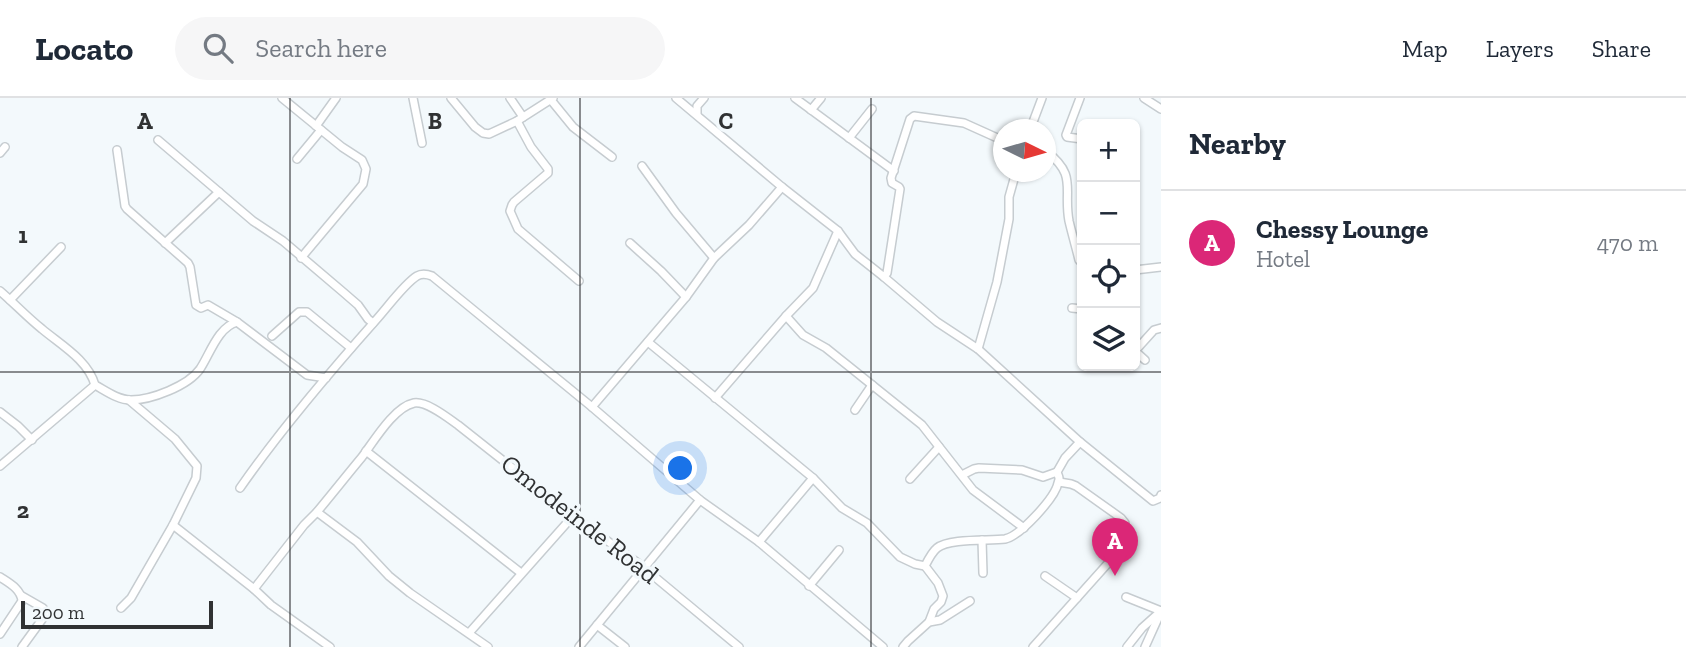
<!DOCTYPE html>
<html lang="en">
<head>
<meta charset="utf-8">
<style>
	body { margin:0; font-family:"Zilla Slab",serif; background:#f6f6f7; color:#1f2937 }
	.controls { position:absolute; right:21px; top:21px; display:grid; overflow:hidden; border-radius:10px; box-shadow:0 2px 5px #0004 }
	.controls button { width:63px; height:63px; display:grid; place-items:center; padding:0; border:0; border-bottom:2px solid #e0e1e3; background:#fff; color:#1f2937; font:35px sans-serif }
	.compass { position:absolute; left:993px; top:21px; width:63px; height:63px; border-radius:50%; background:#fff; box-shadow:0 2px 5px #0004; rotate:95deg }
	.scale { position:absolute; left:21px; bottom:18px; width:192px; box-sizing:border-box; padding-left:7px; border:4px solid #303233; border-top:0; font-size:19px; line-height:24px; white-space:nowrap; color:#303233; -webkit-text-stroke:5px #f3f9fc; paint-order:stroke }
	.you { position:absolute; left:681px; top:371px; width:24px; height:24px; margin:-18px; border:5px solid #fff; border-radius:50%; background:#1a73e8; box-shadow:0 0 0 10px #1a73e833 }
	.badge { display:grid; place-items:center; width:46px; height:46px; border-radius:50%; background:#db2777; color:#fff; font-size:23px; font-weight:700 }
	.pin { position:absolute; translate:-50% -58px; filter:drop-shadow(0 2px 4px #0008) }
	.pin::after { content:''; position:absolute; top:37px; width:24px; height:21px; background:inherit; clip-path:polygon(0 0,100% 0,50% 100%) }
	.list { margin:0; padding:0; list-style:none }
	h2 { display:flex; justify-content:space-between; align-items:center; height:91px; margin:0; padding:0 28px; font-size:30px }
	h2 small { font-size:23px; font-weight:400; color:#747a83 }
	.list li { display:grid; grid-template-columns:46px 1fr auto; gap:21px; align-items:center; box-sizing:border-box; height:105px; padding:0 28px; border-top:2px solid #e0e1e3 }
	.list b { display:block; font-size:26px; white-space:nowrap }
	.list p { margin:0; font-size:23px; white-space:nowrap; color:#747a83 }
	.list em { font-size:23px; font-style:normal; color:#747a83 }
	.icon { flex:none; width:38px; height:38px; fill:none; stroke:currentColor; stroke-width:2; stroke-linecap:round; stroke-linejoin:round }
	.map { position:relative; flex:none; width:1161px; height:549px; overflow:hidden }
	header { display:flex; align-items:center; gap:42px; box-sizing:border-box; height:98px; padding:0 35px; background:#fff; border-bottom:2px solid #e0e1e3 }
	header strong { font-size:33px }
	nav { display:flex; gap:38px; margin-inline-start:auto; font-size:24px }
	.search { width:490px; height:63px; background:#f6f6f7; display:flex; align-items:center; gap:18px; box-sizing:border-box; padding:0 24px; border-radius:38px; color:#747a83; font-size:26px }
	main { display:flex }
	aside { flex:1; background:#fff }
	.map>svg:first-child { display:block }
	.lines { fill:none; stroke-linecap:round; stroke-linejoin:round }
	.street-casing { stroke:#c6ccd0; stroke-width:10 }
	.street { stroke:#fff; stroke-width:7 }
	.grid { fill:none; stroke:#303233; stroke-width:2; stroke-opacity:0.55 }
	.labels { text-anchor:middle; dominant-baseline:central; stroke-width:7; stroke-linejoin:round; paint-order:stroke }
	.street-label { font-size:26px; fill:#303233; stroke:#f3f9fc }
	.grid-label { font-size:23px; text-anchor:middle; font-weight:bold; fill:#303233; stroke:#f3f9fc; stroke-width:7; stroke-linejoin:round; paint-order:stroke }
</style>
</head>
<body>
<header>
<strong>Locato</strong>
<div class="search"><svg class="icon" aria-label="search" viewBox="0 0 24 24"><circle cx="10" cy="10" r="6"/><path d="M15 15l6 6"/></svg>Search here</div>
<nav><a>Map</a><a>Layers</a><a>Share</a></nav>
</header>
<main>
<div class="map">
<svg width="1161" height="549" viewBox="0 0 1161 549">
	<rect width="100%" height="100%" fill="#f3f9fc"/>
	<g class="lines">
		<defs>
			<g id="street">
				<path d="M 282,0 L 342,49 L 362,62 L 366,71 L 363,86 L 301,160"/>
				<path d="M 413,0 L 422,45"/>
				<path d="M 451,0 L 475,29 L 483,35 L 489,36 L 517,23 L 553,0"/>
				<path d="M 510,0 L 523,19"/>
				<path d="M 676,0 L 782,89 L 838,133 L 855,156 L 884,179 L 887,175 L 900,91 L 899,89 L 892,85 L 891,80 L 910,21 L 914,18 L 964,25 L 1004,43"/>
				<path d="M 795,0 L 894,73"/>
				<path d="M 1080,0 L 1066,37 L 1067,39 L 1082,41"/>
				<path d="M 1144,0 L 1161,11"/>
				<path d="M 551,2 L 573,29 L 612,59"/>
				<path d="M 811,12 L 821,0"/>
				<path d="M 697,16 L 697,8 L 704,0"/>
				<path d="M 517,23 L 531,49 L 548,71 L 548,75 L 514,104 L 512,107 L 510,113 L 518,131 L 579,183"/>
				<path d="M 316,28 L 336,0"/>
				<path d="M 1030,32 L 1042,0"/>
				<path d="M 849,40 L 872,11"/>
				<path d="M 158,42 L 253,123 L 283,143 L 343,194 L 358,207 L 368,221 L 373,225"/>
				<path d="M 117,52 L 125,108 L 127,111 L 188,165 L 190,169 L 196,207 L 201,210 L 208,207 L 237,224 L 307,277 L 326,280"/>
				<path d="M 1046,53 C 1078,78 1063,90 1069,123 C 1072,136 1076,149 1079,162 L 1082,165"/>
				<path d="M 0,55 L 5,49"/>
				<path d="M 297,61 L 321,32"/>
				<path d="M 642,68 L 676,115 L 714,160"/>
				<path d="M 838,133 L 813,190 L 786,218 L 803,237 L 826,250 L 922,327 L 973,392 L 1024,430"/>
				<path d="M 165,145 L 219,94"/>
				<path d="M 630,145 L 661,173 L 686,199"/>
				<path d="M 1135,172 L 1161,169"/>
				<path d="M 884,179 L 937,224 L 978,251 L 1080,344 L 1153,403 L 1160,400 L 1161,397"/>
				<path d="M 0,193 C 14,205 27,219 42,231 C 61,247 88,262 95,287 C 106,293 118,302 131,302 C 151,302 188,288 200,271 C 210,256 218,229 237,224"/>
				<path d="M 10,202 L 61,149"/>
				<path d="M 1135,206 L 1135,212"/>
				<path d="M 1072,210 L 1082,211"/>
				<path d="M 272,238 L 299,214 L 307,214 L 351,250"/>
				<path d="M 648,244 L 813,380 L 842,410 L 867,425 L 900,459 L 915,466 L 925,468 L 938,485 L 943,498 L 941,504 L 934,511 L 929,524"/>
				<path d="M 978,251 L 997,184 L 1009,121 L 1009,99 L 1016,74"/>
				<path d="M 1135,253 L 1154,232 L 1161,230"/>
				<path d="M 1135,253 L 1145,262"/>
				<path d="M 715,300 L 786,218"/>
				<path d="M 592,309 L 686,199 L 714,160 L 749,127 L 782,89"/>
				<path d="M 855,312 L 872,287"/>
				<path d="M 0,314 L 18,328 L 32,342"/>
				<path d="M 366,353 L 521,475"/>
				<path d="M 0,368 L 95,287"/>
				<path d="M 962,377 L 974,371 L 979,370 L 1022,372 L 1043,379 L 1057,374"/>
				<path d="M 910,381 L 939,349"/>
				<path d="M 240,390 C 281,331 328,276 376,222 C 387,210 404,186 417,178 C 422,175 427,176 432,178 L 592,309 L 700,402 L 759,444 L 883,549"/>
				<path d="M 317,414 L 357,444 L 389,478 L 410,495 L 488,549"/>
				<path d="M 173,427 L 254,491"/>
				<path d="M 982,442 L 983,475"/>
				<path d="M 759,444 L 813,380"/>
				<path d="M 925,468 C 928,462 932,454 937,450 C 949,440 989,443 1005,441 C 1020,438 1055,400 1058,385 C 1060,379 1059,380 1057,374 L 1065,360 L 1080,344"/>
				<path d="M 1045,478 L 1077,500"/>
				<path d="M 0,479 C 9,485 21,491 22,503 L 0,536"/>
				<path d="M 809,488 L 839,452"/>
				<path d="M 22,498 L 43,510 L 46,516 L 22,549"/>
				<path d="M 1126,499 L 1161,513"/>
				<path d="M 121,510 L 131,500 L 173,427 L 196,380 L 197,368 L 175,341 L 129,302"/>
				<path d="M 597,527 L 625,549"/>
				<path d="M 469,535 L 573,418"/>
				<path d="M 330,549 L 271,507 L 254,491 L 304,427 L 317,414 C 332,396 347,377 362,359 C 374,343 394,309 414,305 C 427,303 448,320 458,327 L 573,418 L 638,465 L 739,549"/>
				<path d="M 579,549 L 700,402"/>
				<path d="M 903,549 L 908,543 L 929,524 L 940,522 L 970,503"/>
				<path d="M 1033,549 L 1110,463 L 1125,430 L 1125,425 L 1121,420 L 1076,388 L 1071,386 L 1059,384"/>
				<path d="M 1127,549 L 1142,530 L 1161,513"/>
				<path d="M 1145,549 L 1159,518"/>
			</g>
		</defs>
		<use href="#street" class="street-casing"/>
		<use href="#street" class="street"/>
	</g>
	<path class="grid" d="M 290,0 L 290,549M 580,0 L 580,549M 871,0 L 871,549M 0,274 L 1161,274"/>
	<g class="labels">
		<g class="street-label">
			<text transform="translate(580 421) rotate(38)">Omodeinde Road</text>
		</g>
	</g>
	<g class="grid-label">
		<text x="145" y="31">A</text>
		<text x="435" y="31">B</text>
		<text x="726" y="31">C</text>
		<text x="23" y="145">1</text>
		<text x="23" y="420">2</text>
	</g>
</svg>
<div class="controls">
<button>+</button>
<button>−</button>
<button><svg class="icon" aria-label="locate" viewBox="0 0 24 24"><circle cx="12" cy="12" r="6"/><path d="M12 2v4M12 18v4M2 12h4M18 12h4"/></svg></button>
<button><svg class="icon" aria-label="layers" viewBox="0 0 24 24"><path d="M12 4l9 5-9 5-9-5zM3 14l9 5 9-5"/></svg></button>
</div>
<svg class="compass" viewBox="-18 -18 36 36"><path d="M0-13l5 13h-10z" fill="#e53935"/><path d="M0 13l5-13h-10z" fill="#747a83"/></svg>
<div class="scale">200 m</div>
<div class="you"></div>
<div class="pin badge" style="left:1115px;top:478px">A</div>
</div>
<aside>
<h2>Nearby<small></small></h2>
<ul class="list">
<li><span class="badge">A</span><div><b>Chessy Lounge</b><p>Hotel</p></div><em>470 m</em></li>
</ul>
</aside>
</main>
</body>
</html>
